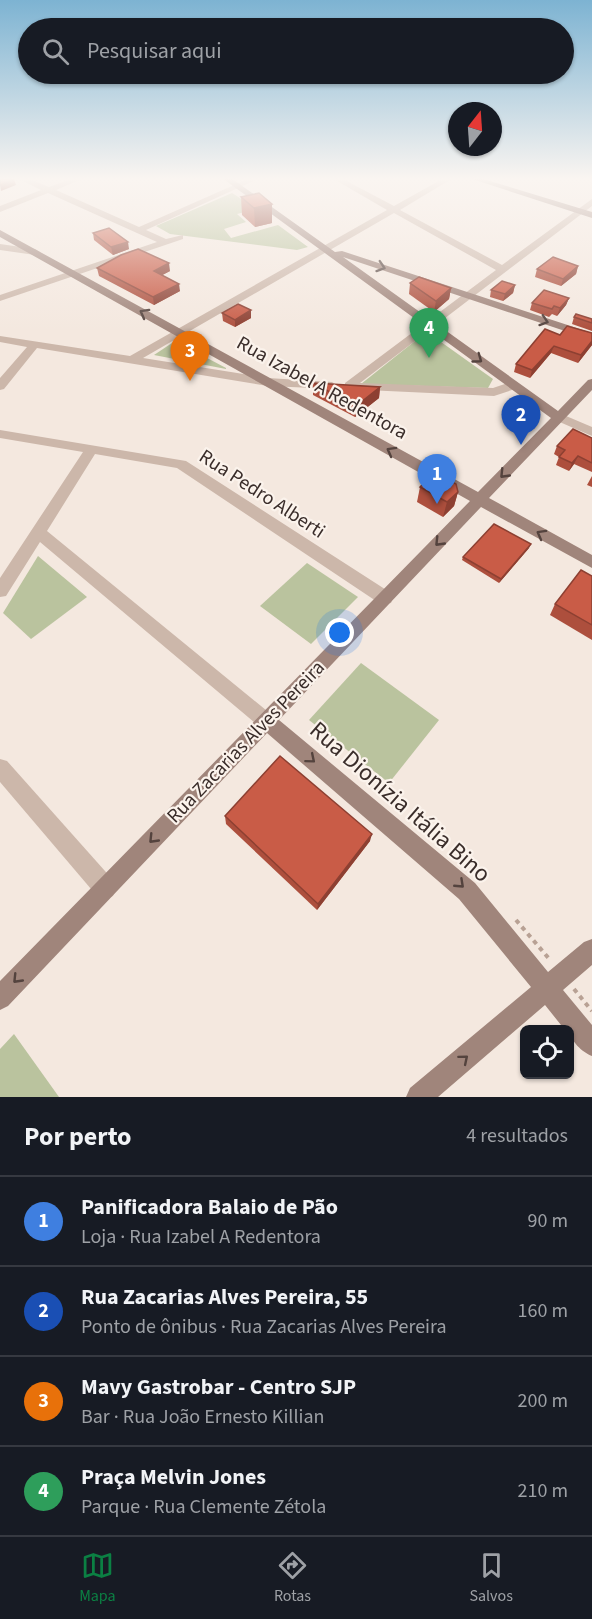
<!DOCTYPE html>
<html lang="pt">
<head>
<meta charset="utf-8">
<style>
	body { margin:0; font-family:"Source Sans 3",sans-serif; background:#20242c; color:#f1f3f6 }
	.controls { position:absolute; right:18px; bottom:18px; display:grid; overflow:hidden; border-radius:9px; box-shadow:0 2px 4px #0004 }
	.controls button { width:54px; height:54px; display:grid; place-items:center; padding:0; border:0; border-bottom:2px solid #363941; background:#171b24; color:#f1f3f6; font:30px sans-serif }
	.compass { position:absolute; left:448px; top:102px; width:54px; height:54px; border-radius:50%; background:#171b24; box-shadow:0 2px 4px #0004; rotate:17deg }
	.you { position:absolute; left:340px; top:633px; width:21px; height:21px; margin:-15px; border:4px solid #fff; border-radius:50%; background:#1a73e8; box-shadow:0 0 0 9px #1a73e833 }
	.badge { display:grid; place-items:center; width:39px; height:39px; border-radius:50%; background:#0b8043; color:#fff; font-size:20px; font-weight:700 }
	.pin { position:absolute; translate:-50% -50px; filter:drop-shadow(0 2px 3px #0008) }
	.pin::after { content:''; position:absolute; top:32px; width:21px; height:18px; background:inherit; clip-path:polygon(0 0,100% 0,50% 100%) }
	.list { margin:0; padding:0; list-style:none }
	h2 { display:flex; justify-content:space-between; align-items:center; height:78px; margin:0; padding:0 24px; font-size:26px }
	h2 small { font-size:20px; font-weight:400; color:#9ea1a6 }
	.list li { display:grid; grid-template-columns:39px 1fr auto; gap:18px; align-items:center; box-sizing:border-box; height:90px; padding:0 24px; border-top:2px solid #363941 }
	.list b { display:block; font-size:22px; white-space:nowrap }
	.list p { margin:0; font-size:20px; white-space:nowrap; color:#9ea1a6 }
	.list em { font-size:20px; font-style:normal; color:#9ea1a6 }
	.icon { flex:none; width:33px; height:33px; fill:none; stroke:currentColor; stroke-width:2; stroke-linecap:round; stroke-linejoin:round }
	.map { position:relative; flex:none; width:592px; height:1097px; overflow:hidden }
	.search { position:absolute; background:#171b24; box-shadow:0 2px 4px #0004; left:18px; right:18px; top:18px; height:66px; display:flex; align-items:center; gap:15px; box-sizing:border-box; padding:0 21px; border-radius:33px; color:#9ea1a6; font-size:22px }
	.sheet { height:438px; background:#171b24 }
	nav { display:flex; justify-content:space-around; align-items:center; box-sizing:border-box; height:84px; border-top:2px solid #363941; background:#171b24; font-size:16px; color:#9ea1a6 }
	nav a { display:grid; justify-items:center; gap:3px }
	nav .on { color:#0b8043 }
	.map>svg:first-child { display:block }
	.green { fill:#bac39e }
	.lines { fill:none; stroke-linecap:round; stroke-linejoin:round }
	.path { stroke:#b8a194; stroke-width:4; stroke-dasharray:4.5 4.5; stroke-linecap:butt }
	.minor { fill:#ccb7aa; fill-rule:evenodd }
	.tertiary { fill:#ccb7aa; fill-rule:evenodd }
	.secondary { fill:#a0857b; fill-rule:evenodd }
	.wall { fill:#ad4f3d }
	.shaded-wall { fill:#8d4032 }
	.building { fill:#c95c47; stroke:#8d4032; stroke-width:1.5 }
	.oneway { stroke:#54433e }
	.labels { text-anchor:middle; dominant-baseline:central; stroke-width:4.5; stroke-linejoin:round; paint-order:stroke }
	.street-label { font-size:20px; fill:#3a2d2a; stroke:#fbf3ec }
	.near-street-label { font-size:24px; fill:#3a2d2a; stroke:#fbf3ec }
</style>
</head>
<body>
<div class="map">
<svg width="592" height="1097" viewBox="0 0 592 1097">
	<rect width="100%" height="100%" fill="#f4e8df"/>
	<g class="green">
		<path d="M 232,193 L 257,209 L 237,214 L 246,222 L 224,229 L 231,238 L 278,225 L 308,247 L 297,250 L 170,234 L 156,226 Z"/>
		<path d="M 420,337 L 434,337 L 493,379 L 488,388 L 361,384 Z"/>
		<path d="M 175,341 L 226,368 L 226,369 L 154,355 Z"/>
		<path d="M 38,556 L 87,597 L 31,639 L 3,613 Z"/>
		<path d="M 307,563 L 358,597 L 311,644 L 260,606 Z"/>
		<path d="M 361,663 L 439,720 L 389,783 L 309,720 Z"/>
		<path d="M 14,1034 L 59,1097 L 0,1097 L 0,1049 Z"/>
	</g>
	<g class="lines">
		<g class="path">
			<path d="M 516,920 L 551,961"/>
			<path d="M 574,989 L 592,1011"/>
		</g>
		<g class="minor">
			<path d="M 17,178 L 27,178 L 49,187 L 74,178 L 84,178 L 56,190 L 139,227 L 250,178 L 260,178 L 146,230 L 166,239 L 183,235 L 183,239 L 0,301 L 0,295 L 157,242 L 48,193 L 0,212 L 0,206 L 41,190 Z"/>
			<path d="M 332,178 L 341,178 L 394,206 L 444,178 L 453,178 L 400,210 L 502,265 L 592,199 L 592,206 L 360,383 L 493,388 L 514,381 L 520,385 L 518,388 L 494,396 L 345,389 L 345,383 L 496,270 L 394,213 L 143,358 L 268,378 L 332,382 L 338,386 L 336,389 L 268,386 L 37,348 L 4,389 L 0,390 L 0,378 L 27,347 L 0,342 L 0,336 L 130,356 L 387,210 Z"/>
			<path d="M 0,244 L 35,249 L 40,252 L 35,255 L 0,250 Z"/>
			<path d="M 0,430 L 186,461 L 391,593 L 393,598 L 391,603 L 385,604 L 379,603 L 177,468 L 95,454 L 47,531 L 272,715 L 275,721 L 272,727 L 266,730 L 260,727 L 40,542 L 6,596 L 0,597 L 0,578 L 83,452 L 0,438 Z"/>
			<path d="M 0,759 L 7,761 L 113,880 L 116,888 L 113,896 L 105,899 L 97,896 L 0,782 Z"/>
		</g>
		<path class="tertiary" d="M 559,413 L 592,427 L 592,436 L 555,420 L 553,417 Z"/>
		<g class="secondary">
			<path d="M 222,178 L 231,178 L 335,252 L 342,251 L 592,333 L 592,340 L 343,257 L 558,411 L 588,380 L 592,379 L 592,390 L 489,498 L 592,555 L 592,568 L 481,507 L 279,720 L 475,883 L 548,972 L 584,942 L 592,939 L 592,965 L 563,990 L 592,1025 L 592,1056 C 582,1052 570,1041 570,1030 L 565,1030 L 545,1005 L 438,1097 L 406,1097 L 410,1088 L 531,987 L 459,899 L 267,733 L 8,1006 L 0,1010 L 0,981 L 470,501 L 0,237 L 0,230 L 478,492 L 551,418 Z"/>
			<path d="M 469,178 L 480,178 L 592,212 L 592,218 Z"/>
		</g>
	</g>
	<g class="wall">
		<path d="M 241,197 L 272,223 L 255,227 L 242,215 Z"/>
		<path d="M 93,233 L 129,249 L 113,255 L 94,240 Z"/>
		<path d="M 578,266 L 576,274 L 561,286 L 535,277 L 537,269 Z"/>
		<path d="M 97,268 L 170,271 L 162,275 L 180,291 L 154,305 L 99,276 Z"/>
		<path d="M 410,283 L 451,288 L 449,299 L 434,312 L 409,294 Z"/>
		<path d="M 515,285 L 513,293 L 503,301 L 490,297 L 491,290 Z"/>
		<path d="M 569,298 L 566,305 L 557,316 L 552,314 L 549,317 L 530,310 L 532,303 Z"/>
		<path d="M 251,310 L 251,318 L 235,327 L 223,321 L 222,313 Z"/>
		<path d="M 574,317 L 592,319 L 592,331 L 572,324 Z"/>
		<path d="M 592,333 L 592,345 L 578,363 L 551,353 L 530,378 L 514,372 L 516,364 L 560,335 Z"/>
		<path d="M 313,383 L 380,387 L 379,398 L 355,417 L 313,395 Z"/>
		<path d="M 592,438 L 592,472 L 574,464 L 569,471 L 556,465 L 559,457 L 554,454 L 557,446 Z"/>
		<path d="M 592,476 L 592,487 L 587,485 Z"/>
		<path d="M 420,487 L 458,492 L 454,506 L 443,517 L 417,502 Z"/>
		<path d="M 529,548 L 499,583 L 462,560 L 463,557 Z"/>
		<path d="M 592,576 L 592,640 L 550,615 L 555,604 Z"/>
		<path d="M 225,816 L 370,841 L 317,910 L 226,824 Z"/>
	</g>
	<g class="shaded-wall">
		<path d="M 14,179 L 16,185 L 1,191 L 0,185 Z"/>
		<path d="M 272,204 L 272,223 L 255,227 L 254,208 Z"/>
		<path d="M 128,242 L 129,249 L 113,255 L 111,247 Z"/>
		<path d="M 169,263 L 170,271 L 155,279 L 154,271 Z"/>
		<path d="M 578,266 L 576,274 L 561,286 L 563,279 Z"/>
		<path d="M 179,284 L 180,291 L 154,305 L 153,297 Z"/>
		<path d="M 515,285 L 513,293 L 503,301 L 505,294 Z"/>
		<path d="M 451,288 L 449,299 L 434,312 L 436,301 Z"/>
		<path d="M 569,298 L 566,305 L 557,316 L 560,308 Z"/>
		<path d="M 251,310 L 251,318 L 235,327 L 235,320 Z"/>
		<path d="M 592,341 L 592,345 L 578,363 L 581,355 Z"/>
		<path d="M 554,346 L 551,353 L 530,378 L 532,370 Z"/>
		<path d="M 380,387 L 379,398 L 355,417 L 356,406 Z"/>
		<path d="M 578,456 L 574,464 L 569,471 L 572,463 Z"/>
		<path d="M 458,492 L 454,506 L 443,517 L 447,502 Z"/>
		<path d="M 531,544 L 529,548 L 499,583 L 501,579 Z"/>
		<path d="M 372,834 L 370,841 L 317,910 L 318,904 Z"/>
	</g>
	<g class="building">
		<path d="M 0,178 L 10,178 L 14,179 L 0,185 Z"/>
		<path d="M 259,193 L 272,204 L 254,208 L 241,197 Z"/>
		<path d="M 109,228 L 128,242 L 111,247 L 93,233 Z"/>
		<path d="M 138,249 L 169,263 L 154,271 L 179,284 L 153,297 L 97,268 L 121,255 Z"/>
		<path d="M 553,257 L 578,266 L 563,279 L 537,269 Z"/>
		<path d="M 419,277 L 451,288 L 436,301 L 410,283 Z"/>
		<path d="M 502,281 L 515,285 L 505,294 L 491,290 Z"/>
		<path d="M 544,290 L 569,298 L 560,308 L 554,306 L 552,309 L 532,303 Z"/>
		<path d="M 238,304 L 251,310 L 235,320 L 222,313 Z"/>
		<path d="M 576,314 L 592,319 L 592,323 L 574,317 Z"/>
		<path d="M 567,326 L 592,333 L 592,341 L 581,355 L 554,346 L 532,370 L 516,364 L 545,329 L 560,335 Z"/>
		<path d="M 313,383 L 380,387 L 356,406 Z"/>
		<path d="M 573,429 L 592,438 L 592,463 L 578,456 L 572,463 L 559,457 L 565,450 L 557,446 Z"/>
		<path d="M 434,473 L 456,484 L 458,492 L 447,502 L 420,487 Z"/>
		<path d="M 494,524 L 531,544 L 501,579 L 463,557 Z"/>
		<path d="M 581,570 L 592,576 L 592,625 L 555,604 Z"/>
		<path d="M 280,756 L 372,834 L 318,904 L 225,816 Z"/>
	</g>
	<defs><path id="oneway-chevron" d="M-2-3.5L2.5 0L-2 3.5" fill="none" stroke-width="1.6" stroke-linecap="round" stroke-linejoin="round" transform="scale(1.5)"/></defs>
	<g class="oneway">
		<use href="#oneway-chevron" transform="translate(381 267) rotate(18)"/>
		<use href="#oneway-chevron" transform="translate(144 313) rotate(-151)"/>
		<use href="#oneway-chevron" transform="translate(544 321) rotate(18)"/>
		<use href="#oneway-chevron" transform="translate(478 359) rotate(36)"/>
		<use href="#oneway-chevron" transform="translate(391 451) rotate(-151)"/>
		<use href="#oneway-chevron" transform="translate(504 474) rotate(134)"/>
		<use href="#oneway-chevron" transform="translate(541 534) rotate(-151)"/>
		<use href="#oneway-chevron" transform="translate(439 542) rotate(134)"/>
		<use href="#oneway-chevron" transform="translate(311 759) rotate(40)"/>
		<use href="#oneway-chevron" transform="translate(153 839) rotate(134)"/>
		<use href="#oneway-chevron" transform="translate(460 884) rotate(43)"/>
		<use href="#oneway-chevron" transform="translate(17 979) rotate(134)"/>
		<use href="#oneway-chevron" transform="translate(464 1059) rotate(-40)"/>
	</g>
	<linearGradient id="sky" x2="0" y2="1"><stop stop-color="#7db3d2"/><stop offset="0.54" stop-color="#faf5f1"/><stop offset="1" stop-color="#faf5f1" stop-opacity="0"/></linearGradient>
	<rect width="592" height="331" fill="url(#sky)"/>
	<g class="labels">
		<g class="street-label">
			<text transform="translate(322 388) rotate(29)">Rua Izabel A Redentora</text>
			<text transform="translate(262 494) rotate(33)">Rua Pedro Alberti</text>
			<text transform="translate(246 742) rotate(-46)">Rua Zacarias Alves Pereira</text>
		</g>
		<g class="near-street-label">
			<text transform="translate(400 802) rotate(41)">Rua Dionízia Itália Bino</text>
		</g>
	</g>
</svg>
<div class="controls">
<button><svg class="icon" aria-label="locate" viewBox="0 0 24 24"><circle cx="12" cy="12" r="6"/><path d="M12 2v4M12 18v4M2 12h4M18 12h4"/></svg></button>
</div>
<svg class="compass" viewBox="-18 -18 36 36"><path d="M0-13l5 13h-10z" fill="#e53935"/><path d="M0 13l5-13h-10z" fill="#9ea1a6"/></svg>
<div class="you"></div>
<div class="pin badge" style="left:437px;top:504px;background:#3f7fe0">1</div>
<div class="pin badge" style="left:521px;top:445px;background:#1a4fb4">2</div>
<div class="pin badge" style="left:190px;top:381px;background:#e8710a">3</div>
<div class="pin badge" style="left:429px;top:358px;background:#2e9e5b">4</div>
<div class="search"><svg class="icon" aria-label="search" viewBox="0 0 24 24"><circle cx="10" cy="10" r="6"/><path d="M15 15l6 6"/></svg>Pesquisar aqui</div>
</div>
<section class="sheet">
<h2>Por perto<small>4 resultados</small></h2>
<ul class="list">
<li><span class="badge" style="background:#3f7fe0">1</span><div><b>Panificadora Balaio de Pão</b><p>Loja · Rua Izabel A Redentora</p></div><em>90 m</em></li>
<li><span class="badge" style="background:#1a4fb4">2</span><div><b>Rua Zacarias Alves Pereira, 55</b><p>Ponto de ônibus · Rua Zacarias Alves Pereira</p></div><em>160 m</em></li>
<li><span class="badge" style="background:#e8710a">3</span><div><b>Mavy Gastrobar - Centro SJP</b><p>Bar · Rua João Ernesto Killian</p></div><em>200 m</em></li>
<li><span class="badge" style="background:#2e9e5b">4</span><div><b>Praça Melvin Jones</b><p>Parque · Rua Clemente Zétola</p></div><em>210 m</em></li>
</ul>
</section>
<nav>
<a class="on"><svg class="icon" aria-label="map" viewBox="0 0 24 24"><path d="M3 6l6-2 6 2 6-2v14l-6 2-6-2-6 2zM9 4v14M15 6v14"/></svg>Mapa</a>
<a><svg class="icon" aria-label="directions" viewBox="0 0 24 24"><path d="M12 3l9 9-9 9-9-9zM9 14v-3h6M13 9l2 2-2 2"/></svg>Rotas</a>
<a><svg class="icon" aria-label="saved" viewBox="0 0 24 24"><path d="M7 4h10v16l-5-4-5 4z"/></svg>Salvos</a>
</nav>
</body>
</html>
